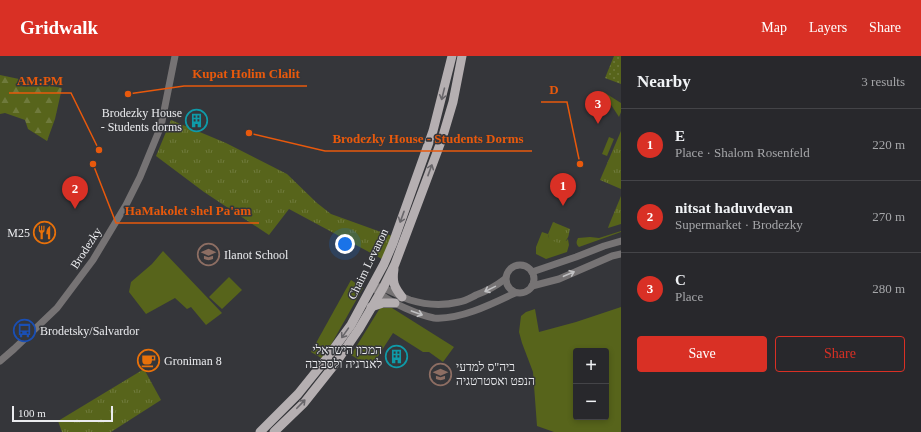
<!DOCTYPE html>
<html lang="en">
<head>
<meta charset="utf-8">
<style>
	body { margin:0; font-family:"Times New Roman","Noto Sans Hebrew",serif; background:#343438; color:#f1f3f6 }
	.controls { position:absolute; right:12px; bottom:12px; display:grid; overflow:hidden; border-radius:4px; box-shadow:0 2px 6px #0003 }
	.controls button { width:36px; height:36px; display:grid; place-items:center; padding:0; border:0; border-bottom:1px solid #444448; background:#28282c; color:#f1f3f6; font:20px sans-serif }
	.scale { position:absolute; left:12px; bottom:10px; width:101px; box-sizing:border-box; padding-left:4px; border:2px solid #eaebee; border-top:0; font-size:11px; line-height:14px; white-space:nowrap; color:#eaebee; -webkit-text-stroke:3px #35363a; paint-order:stroke }
	.you { position:absolute; left:345px; top:188px; width:14px; height:14px; margin:-10px; border:3px solid #fff; border-radius:50%; background:#1a73e8; box-shadow:0 0 0 6px #1a73e833 }
	.badge { display:grid; place-items:center; width:26px; height:26px; border-radius:50%; background:#d93025; color:#fff; font-size:13px; font-weight:700 }
	.pin { position:absolute; translate:-50% -33px; filter:drop-shadow(0 1px 2px #0008) }
	.pin::after { content:''; position:absolute; top:21px; width:14px; height:12px; background:inherit; clip-path:polygon(0 0,100% 0,50% 100%) }
	.list { margin:0; padding:0; list-style:none }
	h2 { display:flex; justify-content:space-between; align-items:center; height:52px; margin:0; padding:0 16px; font-size:17px }
	h2 small { font-size:13px; font-weight:400; color:#a5a6a9 }
	.list li { display:grid; grid-template-columns:26px 1fr auto; gap:12px; align-items:center; box-sizing:border-box; height:72px; padding:0 16px; border-top:1px solid #444448 }
	.list b { display:block; font-size:15px; white-space:nowrap }
	.list p { margin:0; font-size:13px; white-space:nowrap; color:#a5a6a9 }
	.list em { font-size:13px; font-style:normal; color:#a5a6a9 }
	.actions { display:flex; gap:8px; padding:12px 16px }
	.actions a { flex:1; padding:9px 0; border:1px solid #d93025; border-radius:4px; text-align:center; font-size:14px; color:#d93025 }
	.actions .main { background:#d93025; color:#fff }
	.map { position:relative; flex:none; width:621px; height:376px; overflow:hidden }
	header { display:flex; align-items:center; gap:24px; box-sizing:border-box; height:56px; padding:0 20px; background:#d93025; color:#fff }
	header strong { font-size:19px }
	nav { display:flex; gap:22px; margin-inline-start:auto; font-size:14px }
	main { display:flex }
	aside { flex:1; background:#28282c }
	.map>svg:first-child { display:block }
	.grass { fill:#57641b; fill-rule:evenodd }
	.forest { fill:url(#forest-firs) }
	.park { fill:url(#park-tufts) }
	.garden { fill:url(#garden-dots) }
	.lines { fill:none; stroke-linecap:round; stroke-linejoin:round }
	.minor { stroke:#767374; stroke-width:7 }
	.major { stroke:#b5afb1; stroke-width:9 }
	.oneway { stroke:#68666a }
	.oneway2 { stroke:#c1c1c3 }
	.labels { text-anchor:middle; dominant-baseline:central; stroke-width:3; stroke-linejoin:round; paint-order:stroke }
	.poi-label { font-size:12px; fill:#eaebee; stroke:#35363a; text-anchor:start }
	.street-label { font-size:12px; fill:#eaebee; stroke:#35363a }
	.leader { fill:none; stroke:#e8590c; stroke-width:1.5 }
	.callout-dot { fill:#e8590c; stroke:#35363a; stroke-width:1.5 }
	.callout-label { font-size:13px; text-anchor:middle; font-weight:bold; fill:#e8590c; stroke:#35363a; stroke-width:3; stroke-linejoin:round; paint-order:stroke }
</style>
</head>
<body>
<header>
<strong>Gridwalk</strong>
<nav><a>Map</a><a>Layers</a><a>Share</a></nav>
</header>
<main>
<div class="map">
<svg width="621" height="376" viewBox="0 0 621 376">
	<defs>
		<pattern id="forest-firs" width="22" height="20" patternUnits="userSpaceOnUse"><rect width="22" height="20" fill="#57641b"/><path d="M5 1l3.5 6h-7zM16 11l3.5 6h-7z" fill="#6f7a3c"/></pattern>
		<pattern id="park-tufts" width="24" height="20" patternUnits="userSpaceOnUse"><rect width="24" height="20" fill="#57641b"/><path d="M3 7l-1-3M5 7V3M7 7l1-3M15 17l-1-3M17 17v-4M19 17l1-3" fill="none" stroke="#6f7a3c"/></pattern>
		<pattern id="garden-dots" width="8" height="8" patternUnits="userSpaceOnUse"><rect width="8" height="8" fill="#57641b"/><path d="M2 2h.1M6 6h.1" fill="none" stroke="#6f7a3c" stroke-width="1.8" stroke-linecap="round"/></pattern>
	</defs>
	<rect width="100%" height="100%" fill="#35363a"/>
	<g class="grass">
		<path d="M 602,35 L 621,47 L 621,56 L 619,61 Z"/>
		<path d="M 609,81 L 614,83 L 607,100 L 602,98 Z"/>
		<path d="M 621,175 L 621,176 L 579,191 C 576,188 576,186 578,182 L 590,181 L 599,182 Z"/>
		<path d="M 542,176 L 548,178 L 549,182 L 566,185 L 568,183 L 569,189 L 567,196 L 546,203 L 536,198 L 536,191 Z"/>
		<path d="M 163,195 L 222,257 L 206,269 L 191,251 L 187,253 L 175,242 L 146,258 L 129,236 L 131,226 L 152,208 Z"/>
		<path d="M 229,221 L 242,234 L 222,253 L 209,241 Z"/>
		<path d="M 351,224 L 363,232 L 323,303 L 311,296 Z"/>
		<path d="M 621,251 L 621,376 L 554,376 L 537,370 L 533,316 L 522,287 L 519,276 L 521,260 L 526,256 L 535,253 L 539,276 L 576,266 ZM 576,295 L 606,295 L 606,361 L 576,361 Z"/>
		<path d="M 380,252 L 392,252 L 454,291 L 443,306 L 429,296 L 423,296 L 393,277 L 371,311 L 351,299 Z"/>
	</g>
	<path class="forest" d="M 0,19 L 62,32 L 55,63 L 47,85 L 28,73 L 25,64 L 5,57 L 0,58 Z"/>
	<g class="park">
		<path d="M 171,64 L 226,87 L 287,118 L 317,147 L 331,158 L 392,180 L 382,203 L 289,153 L 269,179 L 204,136 L 156,100 Z"/>
		<path d="M 621,75 L 621,133 L 600,124 Z"/>
		<path d="M 621,140 L 621,168 L 608,172 L 609,169 Z"/>
		<path d="M 553,166 L 570,173 C 569,176 569,181 567,183 C 564,190 553,186 549,182 L 548,178 Z"/>
		<path d="M 144,313 L 161,344 L 111,376 L 62,376 L 58,365 Z"/>
	</g>
	<path class="garden" d="M 614,0 L 621,0 L 621,28 L 605,22 Z"/>
	<g class="lines">
		<g class="minor">
			<circle cx="520" cy="223" r="14"/>
			<path d="M 532,216 L 576,201 L 604,190 L 621,185"/>
			<path d="M 372,230 C 381,240 393,247 405,252 C 414,256 424,260 434,262 C 460,264 492,248 515,237"/>
			<path d="M 532,230 L 559,223 L 612,200 L 621,198"/>
			<path d="M 379,231 C 389,233 399,240 410,244 C 426,249 442,250 459,246 C 465,245 470,242 476,239 C 487,235 496,230 505,223"/>
			<path d="M 0,305 L 14,293 L 57,252 L 93,204 L 126,149 L 140,121 L 161,70 L 175,0"/>
		</g>
		<g class="major">
			<path d="M 394,213 C 392,226 394,231 402,241"/>
			<path d="M 371,251 L 383,247 L 395,247"/>
			<path d="M 260,376 L 298,338 L 327,302 L 351,269 L 384,208 L 393,187 L 433,75 L 452,0"/>
			<path d="M 274,376 L 304,347 L 335,308 L 359,273 L 383,232 L 395,208 L 442,83 L 453,46 L 462,0"/>
		</g>
	</g>
	<defs><path id="oneway-shaft" d="M-6 0H5M1.5-3L5.5 0L1.5 3" fill="none" stroke-width="1.6" stroke-linecap="round" stroke-linejoin="round"/></defs>
	<g class="oneway">
		<use href="#oneway-shaft" transform="translate(443 38) rotate(104)"/>
		<use href="#oneway-shaft" transform="translate(430 114) rotate(-70)"/>
		<use href="#oneway-shaft" transform="translate(402 161) rotate(110)"/>
		<use href="#oneway-shaft" transform="translate(345 277) rotate(125)"/>
		<use href="#oneway-shaft" transform="translate(301 348) rotate(-46)"/>
	</g>
	<g class="oneway2">
		<use href="#oneway-shaft" transform="translate(569 218) rotate(-23)"/>
		<use href="#oneway-shaft" transform="translate(490 233) rotate(154)"/>
		<use href="#oneway-shaft" transform="translate(417 257) rotate(20)"/>
	</g>
	<defs>
		<symbol id="building-ring" viewBox="-11 -11 22 22"><circle r="9.5" fill="#35363a" stroke="#0f9aa8" stroke-width="1.5"/><path d="M-4-6H4V6H1V3H-1V6H-4ZM-2.5-4.3h1.7v1.8h-1.7ZM.8-4.3h1.7v1.8H.8ZM-2.5-1h1.7V.8h-1.7ZM.8-1h1.7V.8H.8Z" fill="#0f9aa8"/></symbol>
		<symbol id="restaurant-ring" viewBox="-11 -11 22 22"><circle r="9.5" fill="#35363a" stroke="#e8710a" stroke-width="1.5"/><path d="M-5-6h1v4h1v-4h1v4h1v-4h1v5L-1.5 .5V6h-2V.5L-5-1ZM5-6V6H3V1.5H1.5Q1.5-4 5-6Z" fill="#e8710a"/></symbol>
		<symbol id="school-ring" viewBox="-11 -11 22 22"><circle r="9.5" fill="#35363a" stroke="#8d6e63" stroke-width="1.5"/><path d="M0-5L7-2L0 1L-7-2ZM-4 1L0 2.5L4 1V4Q0 6-4 4Z" fill="#8d6e63"/></symbol>
		<symbol id="bus-ring" viewBox="-11 -11 22 22"><circle r="9.5" fill="#35363a" stroke="#1a4fb4" stroke-width="1.5"/><path d="M-5-6H5V4H4V6H2V4H-2V6H-4V4H-5ZM-3.5-4V0h7V-4ZM-3.5 1.2v1.5H-2V1.2ZM2 1.2v1.5H3.5V1.2Z" fill="#1a4fb4"/></symbol>
		<symbol id="cafe-ring" viewBox="-11 -11 22 22"><circle r="9.5" fill="#35363a" stroke="#e8710a" stroke-width="1.5"/><path d="M-5.5-4.5H6V0H3Q3 3.5 0 3.5H-2.5Q-5.5 3.5-5.5 0ZM3-3.2v2h1.7v-2ZM-6 4.5H4V6H-6Z" fill="#e8710a"/></symbol>
	</defs>
	<g fill-rule="evenodd">
		<use href="#building-ring" x="184" y="52" width="25" height="25"/>
		<use href="#restaurant-ring" x="32" y="164" width="25" height="25"/>
		<use href="#school-ring" x="196" y="186" width="25" height="25"/>
		<use href="#bus-ring" x="12" y="262" width="25" height="25"/>
		<use href="#building-ring" x="384" y="288" width="25" height="25"/>
		<use href="#cafe-ring" x="136" y="292" width="25" height="25"/>
		<use href="#school-ring" x="428" y="306" width="25" height="25"/>
	</g>
	<g class="labels">
		<g class="poi-label">
			<text x="182" y="57" text-anchor="end">Brodezky House<tspan x="182" dy="14">- Students dorms</tspan></text>
			<text x="30" y="177" text-anchor="end">M25</text>
			<text x="224" y="199">Ilanot School</text>
			<text x="40" y="275">Brodetsky/Salvardor</text>
			<text x="382" y="294" text-anchor="end">המכון הישראלי<tspan x="382" dy="14">לאנרגיה ולסביבה</tspan></text>
			<text x="164" y="305">Groniman 8</text>
			<text x="456" y="311">ביה"ס למדעי<tspan x="456" dy="14">הנפט ואסטרטגיה</tspan></text>
		</g>
		<g class="street-label">
			<text transform="translate(86 192) rotate(-57)">Brodezky</text>
			<text transform="translate(368 208) rotate(-64)">Chaim Levanon</text>
		</g>
	</g>
	<path class="leader" d="M128 38L184 30H307M99 94L71 37H9M580 108L567 46H541M249 77L325 95H532M93 108L116 167H259"/>
	<g class="callout-dot">
		<circle cx="128" cy="38" r="4"/>
		<circle cx="99" cy="94" r="4"/>
		<circle cx="580" cy="108" r="4"/>
		<circle cx="249" cy="77" r="4"/>
		<circle cx="93" cy="108" r="4"/>
	</g>
	<g class="callout-label">
		<text x="246" y="22">Kupat Holim Clalit</text>
		<text x="40" y="29">AM:PM</text>
		<text x="554" y="38">D</text>
		<text x="428" y="87">Brodezky House - Students Dorms</text>
		<text x="188" y="159">HaMakolet shel Pa'am</text>
	</g>
</svg>
<div class="controls">
<button>+</button>
<button>−</button>
</div>
<div class="scale">100 m</div>
<div class="you"></div>
<div class="pin badge" style="left:563px;top:150px">1</div>
<div class="pin badge" style="left:75px;top:153px">2</div>
<div class="pin badge" style="left:598px;top:68px">3</div>
</div>
<aside>
<h2>Nearby<small>3 results</small></h2>
<ul class="list">
<li><span class="badge">1</span><div><b>E</b><p>Place · Shalom Rosenfeld</p></div><em>220 m</em></li>
<li><span class="badge">2</span><div><b>nitsat haduvdevan</b><p>Supermarket · Brodezky</p></div><em>270 m</em></li>
<li><span class="badge">3</span><div><b>C</b><p>Place</p></div><em>280 m</em></li>
</ul>
<div class="actions"><a class="main">Save</a><a>Share</a></div>
</aside>
</main>
</body>
</html>
